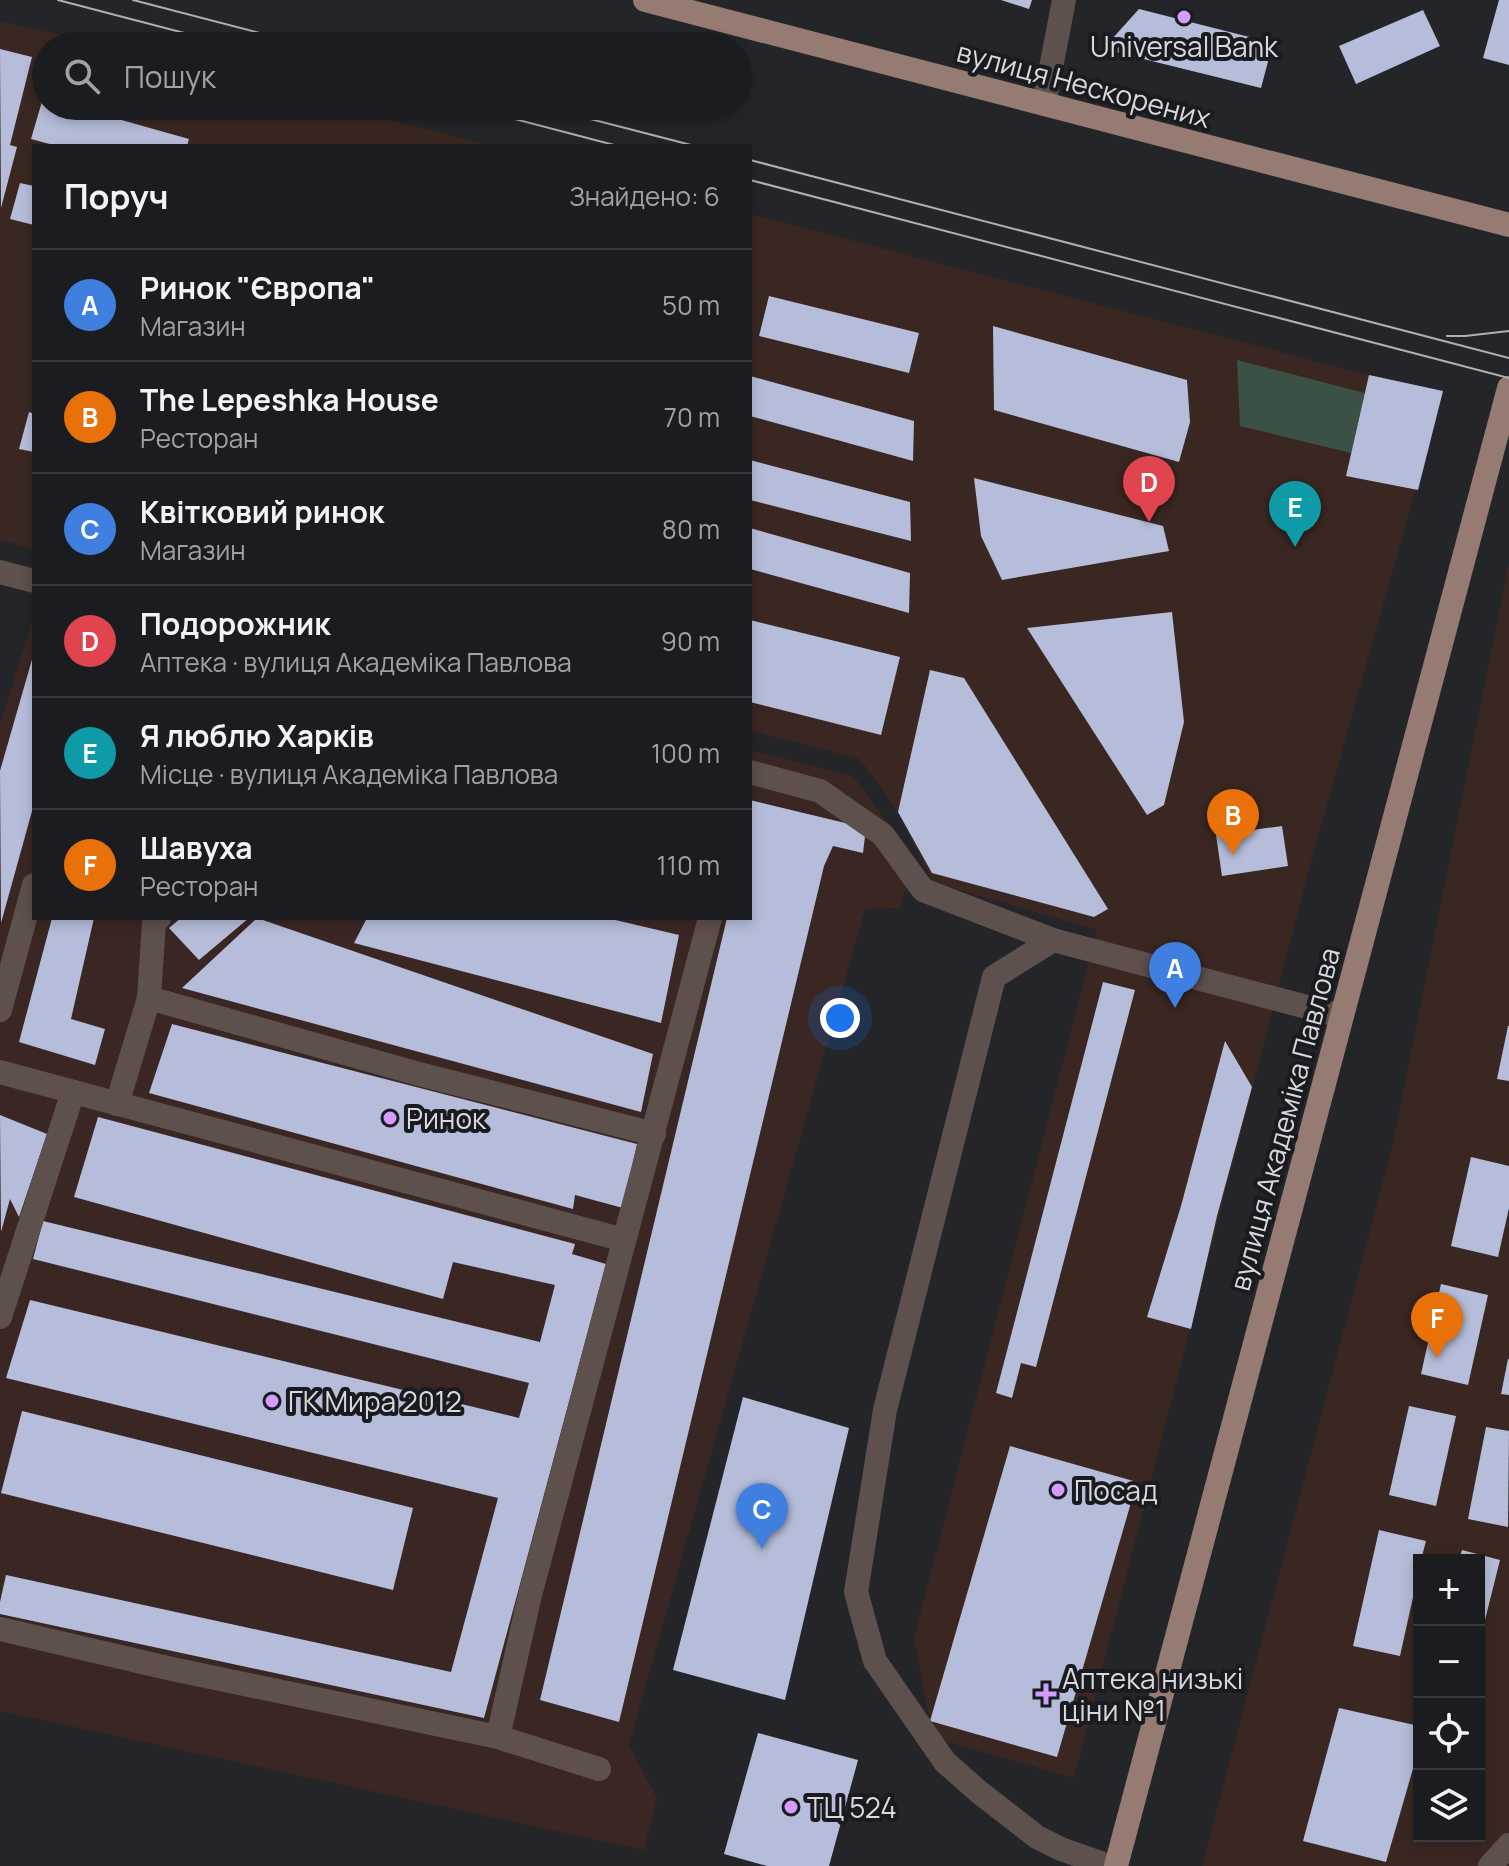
<!DOCTYPE html>
<html lang="uk">
<head>
<meta charset="utf-8">
<style>
	body { margin:0; font-family:Manrope,sans-serif; background:#28292c; color:#f1f3f6 }
	.controls { position:absolute; right:24px; bottom:24px; display:grid; overflow:hidden; border-radius:0px; box-shadow:0 4px 12px #0003 }
	.controls button { width:72px; height:72px; display:grid; place-items:center; padding:0; border:0; border-bottom:2px solid #393a3d; background:#1b1c1f; color:#f1f3f6; font:40px sans-serif }
	.you { position:absolute; left:840px; top:1018px; width:28px; height:28px; margin:-20px; border:6px solid #fff; border-radius:50%; background:#1a73e8; box-shadow:0 0 0 12px #1a73e833 }
	.badge { display:grid; place-items:center; width:52px; height:52px; border-radius:50%; background:#db2777; color:#fff; font-size:26px; font-weight:700 }
	.pin { position:absolute; translate:-50% -66px; filter:drop-shadow(0 2px 4px #0008) }
	.pin::after { content:''; position:absolute; top:42px; width:28px; height:24px; background:inherit; clip-path:polygon(0 0,100% 0,50% 100%) }
	.list { margin:0; padding:0; list-style:none }
	h2 { display:flex; justify-content:space-between; align-items:center; height:104px; margin:0; padding:0 32px; font-size:34px }
	h2 small { font-size:26px; font-weight:400; color:#a0a1a4 }
	.list li { display:grid; grid-template-columns:52px 1fr auto; gap:24px; align-items:center; box-sizing:border-box; height:112px; padding:0 32px; border-top:2px solid #393a3d }
	.list b { display:block; font-size:30px; white-space:nowrap }
	.list p { margin:0; font-size:26px; white-space:nowrap; color:#a0a1a4 }
	.list em { font-size:26px; font-style:normal; color:#a0a1a4 }
	.icon { flex:none; width:44px; height:44px; fill:none; stroke:currentColor; stroke-width:2; stroke-linecap:round; stroke-linejoin:round }
	.map { position:relative; flex:none; width:1509px; height:1866px; overflow:hidden }
	.search { position:absolute; background:#1b1c1f; box-shadow:0 4px 12px #0003; left:32px; top:32px; width:720px; height:88px; display:flex; align-items:center; gap:20px; box-sizing:border-box; padding:0 28px; border-radius:44px; color:#a0a1a4; font-size:30px }
	.panel { position:absolute; background:#1b1c1f; box-shadow:0 4px 12px #0003; left:32px; top:144px; width:720px; height:776px; border-radius:0px }
	.map>svg:first-child { display:block }
	.commercial { fill:#3a2721; fill-rule:evenodd }
	.industrial { fill:#3a2724 }
	.green { fill:#3b5145 }
	.building { fill:#b6bdda }
	.lines { fill:none; stroke-linecap:round; stroke-linejoin:round }
	.minor { stroke:#5e504c; stroke-width:24 }
	.major { stroke:#967b72; stroke-width:24 }
	.tram { stroke:#afb0b3; stroke-width:2 }
	.poi-dot { fill:#d49cfc; stroke:#1a1b20; stroke-width:3 }
	.labels { text-anchor:middle; dominant-baseline:central; stroke-width:8; stroke-linejoin:round; paint-order:stroke }
	.poi-label { font-size:28px; fill:#d8d9dc; stroke:#1a1b20; text-anchor:start }
	.street-label { font-size:28px; fill:#d8d9dc; stroke:#1a1b20 }
</style>
</head>
<body>
<div class="map">
<svg width="1509" height="1866" viewBox="0 0 1509 1866">
	<rect width="100%" height="100%" fill="#242529"/>
	<g class="commercial">
		<path d="M 0,21 L 108,46 L 46,46 L 46,106 L 338,106 L 491,146 L 34,146 L 34,549 L 0,540 Z"/>
		<path d="M 750,214 L 1369,375 L 1443,391 L 1308,873 L 1074,1778 L 933,1738 L 914,1638 L 1097,930 L 933,882 L 898,812 L 860,759 L 750,731 Z"/>
		<path d="M 1509,563 L 1509,1866 L 1202,1866 L 1392,1147 ZM 1419,1560 L 1479,1560 L 1479,1836 L 1419,1836 Z"/>
	</g>
	<path class="industrial" d="M 34,616 L 34,918 L 750,918 L 750,750 L 853,776 L 912,856 L 901,908 L 865,909 L 629,1745 L 657,1798 L 644,1850 L 0,1711 L 0,724 Z"/>
	<path class="green" d="M 1237,360 L 1365,393 L 1351,453 L 1240,426 Z"/>
	<g class="building">
		<path d="M 1001,0 L 1032,0 L 1029,9 Z"/>
		<path d="M 1499,0 L 1509,0 L 1509,65 L 1483,58 Z"/>
		<path d="M 1139,9 L 1273,43 L 1261,88 L 1103,49 Z"/>
		<path d="M 1423,10 L 1440,46 L 1356,84 L 1339,46 Z"/>
		<path d="M 0,49 L 32,57 L 10,145 L 17,147 L 1,208 Z"/>
		<path d="M 43,98 L 46,98 L 46,106 L 72,106 L 189,139 L 187,146 L 57,146 L 31,139 Z"/>
		<path d="M 20,183 L 34,186 L 34,225 L 10,219 Z"/>
		<path d="M 769,296 L 919,333 L 909,373 L 759,336 Z"/>
		<path d="M 993,326 L 1187,380 L 1190,422 L 1179,462 L 994,410 Z"/>
		<path d="M 1369,375 L 1443,391 L 1418,490 L 1346,476 Z"/>
		<path d="M 750,376 L 914,421 L 913,461 L 750,416 Z"/>
		<path d="M 29,412 L 34,414 L 34,452 L 19,449 Z"/>
		<path d="M 750,460 L 910,502 L 911,541 L 750,500 Z"/>
		<path d="M 974,478 L 1163,526 L 1169,551 L 1002,580 L 981,536 Z"/>
		<path d="M 750,528 L 910,573 L 909,613 L 750,569 Z"/>
		<path d="M 1172,612 L 1184,722 L 1164,805 L 1147,815 L 1027,628 Z"/>
		<path d="M 750,620 L 900,657 L 881,735 L 750,702 Z"/>
		<path d="M 33,656 L 34,804 L 1,923 L 0,771 Z"/>
		<path d="M 930,670 L 964,678 L 1108,909 L 1094,917 L 932,873 L 898,812 Z"/>
		<path d="M 750,800 L 866,828 L 863,853 L 833,846 L 824,866 L 619,1722 L 540,1700 L 727,918 L 750,918 Z"/>
		<path d="M 1282,826 L 1288,866 L 1222,876 L 1216,835 Z"/>
		<path d="M 52,918 L 94,918 L 71,1019 L 105,1029 L 95,1065 L 19,1042 Z"/>
		<path d="M 181,918 L 249,918 L 199,960 L 169,928 Z"/>
		<path d="M 257,918 L 653,1054 L 641,1112 L 182,988 Z"/>
		<path d="M 367,918 L 607,918 L 679,935 L 661,1023 L 354,943 Z"/>
		<path d="M 1103,982 L 1135,990 L 1036,1367 L 1021,1363 L 1012,1398 L 996,1393 Z"/>
		<path d="M 172,1024 L 637,1144 L 623,1208 L 575,1195 L 573,1209 L 149,1093 Z"/>
		<path d="M 1508,1026 L 1509,1026 L 1509,1081 L 1497,1079 Z"/>
		<path d="M 1225,1041 L 1252,1087 L 1217,1216 L 1191,1329 L 1147,1317 L 1181,1206 Z"/>
		<path d="M 0,1115 L 47,1134 L 19,1217 L 10,1199 L 1,1232 Z"/>
		<path d="M 98,1117 L 575,1244 L 572,1254 L 606,1264 L 484,1718 L 0,1614 L 0,1602 L 6,1575 L 451,1672 L 498,1498 L 6,1378 L 30,1300 L 519,1418 L 529,1383 L 33,1259 L 43,1221 L 540,1342 L 555,1285 L 453,1262 L 443,1299 L 74,1197 Z"/>
		<path d="M 1471,1157 L 1509,1166 L 1509,1208 L 1498,1257 L 1451,1246 Z"/>
		<path d="M 1441,1284 L 1488,1295 L 1468,1385 L 1421,1374 Z"/>
		<path d="M 1508,1359 L 1509,1359 L 1509,1395 L 1501,1394 Z"/>
		<path d="M 743,1397 L 849,1428 L 785,1700 L 673,1670 Z"/>
		<path d="M 1409,1406 L 1456,1416 L 1436,1506 L 1389,1495 Z"/>
		<path d="M 22,1411 L 413,1508 L 393,1590 L 1,1493 Z"/>
		<path d="M 1486,1427 L 1509,1431 L 1508,1527 L 1468,1519 Z"/>
		<path d="M 1010,1446 L 1137,1482 L 1057,1757 L 930,1721 Z"/>
		<path d="M 1379,1530 L 1426,1541 L 1421,1560 L 1419,1560 L 1419,1570 L 1400,1656 L 1353,1646 Z"/>
		<path d="M 1462,1550 L 1500,1560 L 1480,1640 L 1479,1560 L 1459,1560 Z"/>
		<path d="M 1339,1708 L 1419,1726 L 1419,1748 L 1386,1862 L 1303,1841 Z"/>
		<path d="M 758,1733 L 858,1760 L 829,1866 L 767,1866 L 724,1854 Z"/>
	</g>
	<g class="lines">
		<g class="minor">
			<path d="M 1044,104 L 1064,0"/>
			<path d="M 0,572 L 34,581"/>
			<path d="M 750,772 L 820,791 L 883,835 L 923,890 L 1053,940"/>
			<path d="M 149,998 L 419,1074 L 654,1134"/>
			<path d="M 0,1010 L 34,885"/>
			<path d="M 0,1072 L 624,1240"/>
			<path d="M 117,1104 L 149,998 L 154,922 L 159,918"/>
			<path d="M 0,1317 L 73,1092"/>
			<path d="M 0,1629 L 172,1669 L 498,1737 L 599,1769"/>
			<path d="M 498,1737 L 529,1599 L 710,918"/>
			<path d="M 1109,1866 L 1061,1849 L 1037,1837 L 979,1792 L 945,1762 L 875,1661 L 856,1592 L 885,1410 L 994,977 L 1053,940 L 1341,1016"/>
			<path d="M 1490,1866 L 1509,1845"/>
		</g>
		<g class="major">
			<path d="M 645,0 L 1509,225"/>
			<path d="M 1116,1866 L 1509,388"/>
		</g>
		<g class="tram">
			<path d="M 58,0 L 234,46"/>
			<path d="M 133,0 L 310,46"/>
			<path d="M 465,106 L 618,146"/>
			<path d="M 540,106 L 695,146"/>
			<path d="M 750,160 L 1509,358"/>
			<path d="M 750,180 L 1509,378"/>
			<path d="M 1447,336 L 1465,336 L 1509,331"/>
		</g>
	</g>
	<g class="poi-dot">
		<circle cx="1184" cy="17" r="8"/>
		<circle cx="390" cy="1118" r="8"/>
		<circle cx="272" cy="1401" r="8"/>
		<circle cx="1058" cy="1490" r="8"/>
		<path d="M1042 1682h8v8h8v8h-8v8h-8v-8h-8v-8h8z"/>
		<circle cx="791" cy="1807" r="8"/>
	</g>
	<g class="labels">
		<g class="poi-label">
			<text x="1184" y="46" text-anchor="middle">Universal Bank</text>
			<text x="406" y="1118">Ринок</text>
			<text x="288" y="1401">ГК Мира 2012</text>
			<text x="1074" y="1490">Посад</text>
			<text x="1062" y="1678">Аптека низькі<tspan x="1062" dy="32">ціни №1</tspan></text>
			<text x="807" y="1807">ТЦ 524</text>
		</g>
		<g class="street-label">
			<text transform="translate(1084 84) rotate(15)">вулиця Нескорених</text>
			<text transform="translate(1284 1119) rotate(-75)">вулиця Академіка Павлова</text>
		</g>
	</g>
</svg>
<div class="controls">
<button>+</button>
<button>−</button>
<button><svg class="icon" aria-label="locate" viewBox="0 0 24 24"><circle cx="12" cy="12" r="6"/><path d="M12 2v4M12 18v4M2 12h4M18 12h4"/></svg></button>
<button><svg class="icon" aria-label="layers" viewBox="0 0 24 24"><path d="M12 4l9 5-9 5-9-5zM3 14l9 5 9-5"/></svg></button>
</div>
<div class="you"></div>
<div class="pin badge" style="left:1175px;top:1008px;background:#3f7fe0">A</div>
<div class="pin badge" style="left:1233px;top:855px;background:#e8710a">B</div>
<div class="pin badge" style="left:762px;top:1549px;background:#3f7fe0">C</div>
<div class="pin badge" style="left:1149px;top:522px;background:#e0444e">D</div>
<div class="pin badge" style="left:1295px;top:547px;background:#0f9aa8">E</div>
<div class="pin badge" style="left:1437px;top:1358px;background:#e8710a">F</div>
<div class="search"><svg class="icon" aria-label="search" viewBox="0 0 24 24"><circle cx="10" cy="10" r="6"/><path d="M15 15l6 6"/></svg>Пошук</div>
<section class="panel">
<h2>Поруч<small>Знайдено: 6</small></h2>
<ul class="list">
<li><span class="badge" style="background:#3f7fe0">A</span><div><b>Ринок &quot;Європа&quot;</b><p>Магазин</p></div><em>50 m</em></li>
<li><span class="badge" style="background:#e8710a">B</span><div><b>The Lepeshka House</b><p>Ресторан</p></div><em>70 m</em></li>
<li><span class="badge" style="background:#3f7fe0">C</span><div><b>Квітковий ринок</b><p>Магазин</p></div><em>80 m</em></li>
<li><span class="badge" style="background:#e0444e">D</span><div><b>Подорожник</b><p>Аптека · вулиця Академіка Павлова</p></div><em>90 m</em></li>
<li><span class="badge" style="background:#0f9aa8">E</span><div><b>Я люблю Харків</b><p>Місце · вулиця Академіка Павлова</p></div><em>100 m</em></li>
<li><span class="badge" style="background:#e8710a">F</span><div><b>Шавуха</b><p>Ресторан</p></div><em>110 m</em></li>
</ul>
</section>
</div>
</body>
</html>
